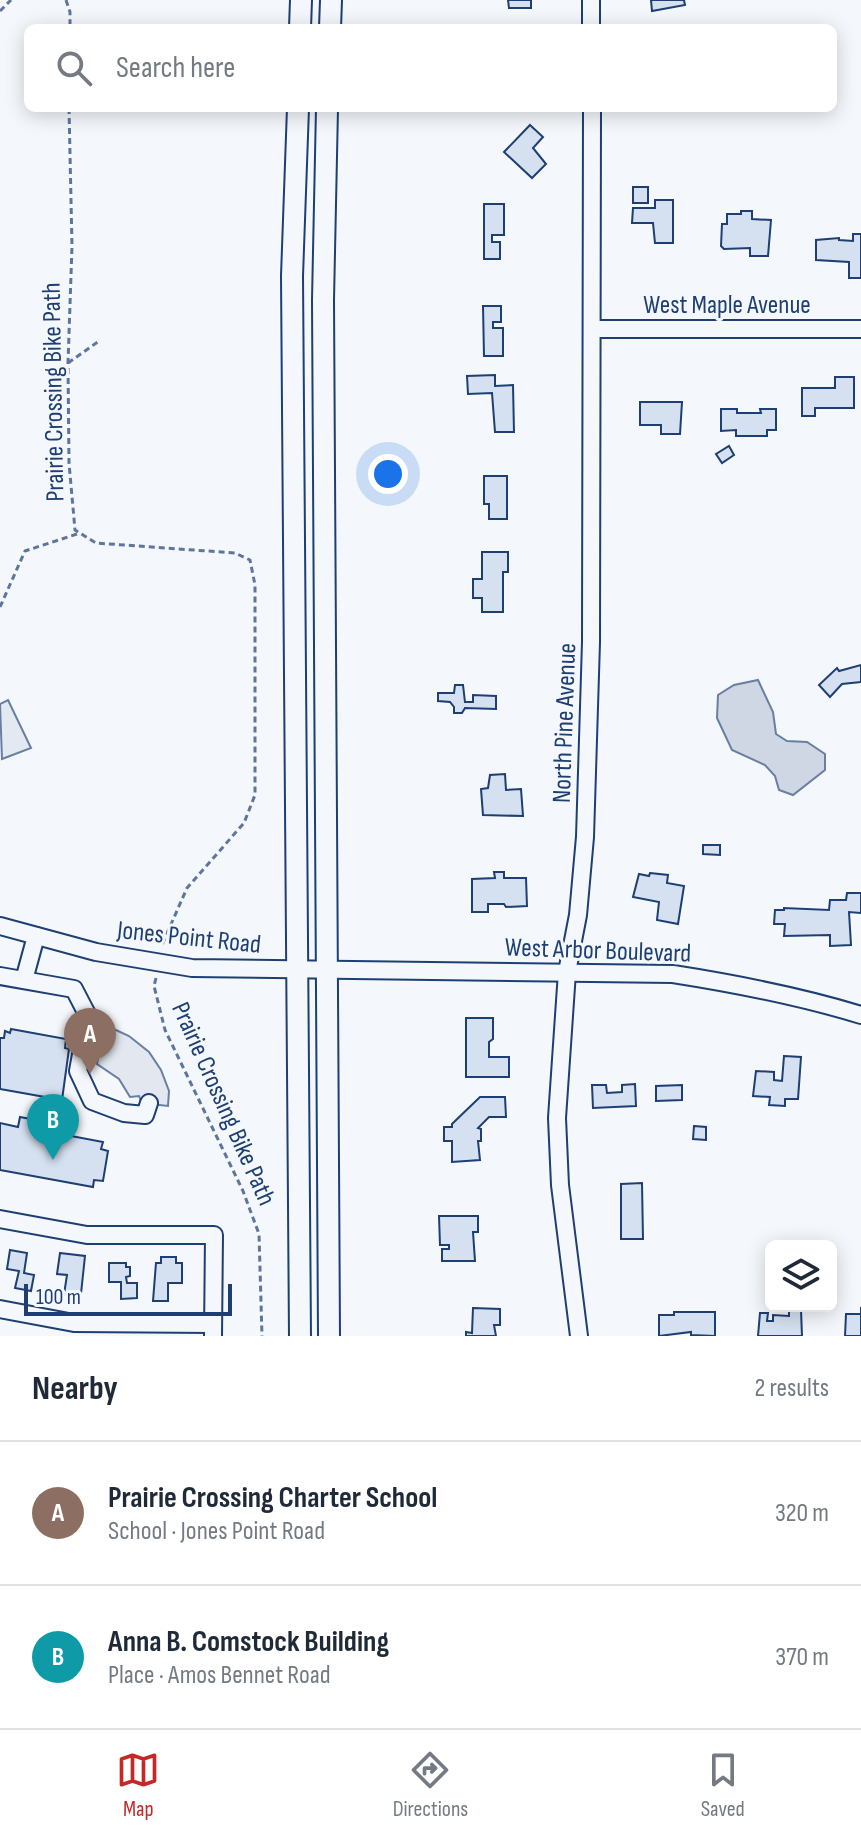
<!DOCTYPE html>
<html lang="en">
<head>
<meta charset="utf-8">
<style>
	body { margin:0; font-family:"Sofia Sans Condensed",sans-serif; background:#f2f2f3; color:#1f2937 }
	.controls { position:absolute; right:24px; bottom:24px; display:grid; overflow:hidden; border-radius:12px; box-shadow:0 4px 20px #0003 }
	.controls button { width:72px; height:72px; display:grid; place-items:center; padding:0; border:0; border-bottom:2px solid #e0e1e3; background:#fff; color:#1f2937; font:40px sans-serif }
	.scale { position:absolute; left:24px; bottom:20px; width:208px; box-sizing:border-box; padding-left:8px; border:4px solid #1d3f73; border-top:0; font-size:22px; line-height:28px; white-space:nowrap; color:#1d3f73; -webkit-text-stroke:6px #f4f7fb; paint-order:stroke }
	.you { position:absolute; left:388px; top:474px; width:28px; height:28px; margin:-20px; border:6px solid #fff; border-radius:50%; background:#1a73e8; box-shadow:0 0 0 12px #1a73e833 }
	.badge { display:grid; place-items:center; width:52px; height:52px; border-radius:50%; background:#c62828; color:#fff; font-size:26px; font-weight:700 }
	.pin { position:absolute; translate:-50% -66px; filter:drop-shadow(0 2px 4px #0008) }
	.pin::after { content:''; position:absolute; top:42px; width:28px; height:24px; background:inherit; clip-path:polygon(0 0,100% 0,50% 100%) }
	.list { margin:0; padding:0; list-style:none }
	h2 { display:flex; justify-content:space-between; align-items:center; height:104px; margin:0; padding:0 32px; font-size:34px }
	h2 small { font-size:26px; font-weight:400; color:#747a83 }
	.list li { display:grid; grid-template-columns:52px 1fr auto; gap:24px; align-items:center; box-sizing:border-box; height:144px; padding:0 32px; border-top:2px solid #e0e1e3 }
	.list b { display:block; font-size:30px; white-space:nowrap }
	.list p { margin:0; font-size:26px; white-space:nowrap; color:#747a83 }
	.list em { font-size:26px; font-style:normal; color:#747a83 }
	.icon { flex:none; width:44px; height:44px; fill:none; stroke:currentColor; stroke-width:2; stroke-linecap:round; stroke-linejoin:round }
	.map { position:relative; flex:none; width:861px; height:1336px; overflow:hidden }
	.search { position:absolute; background:#fff; box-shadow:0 4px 20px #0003; left:24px; right:24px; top:24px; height:88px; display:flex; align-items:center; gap:20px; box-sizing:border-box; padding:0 28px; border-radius:12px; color:#747a83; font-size:30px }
	.sheet { height:392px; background:#fff }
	nav { display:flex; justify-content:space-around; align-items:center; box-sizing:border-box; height:112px; border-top:2px solid #e0e1e3; background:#fff; font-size:22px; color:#747a83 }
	nav a { display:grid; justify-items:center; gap:4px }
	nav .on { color:#c62828 }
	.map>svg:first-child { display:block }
	.green { fill:#e3e9f0; stroke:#687fa3; stroke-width:2 }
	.parking { fill:#e3e8f0; stroke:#687fa3; stroke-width:2 }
	.water { fill:#cfd7e4; stroke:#687fa3; stroke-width:2 }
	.building { fill:#d5e0f0; stroke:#1d3f73; stroke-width:2 }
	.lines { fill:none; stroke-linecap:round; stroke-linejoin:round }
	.minor-casing { stroke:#1d3f73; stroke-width:20 }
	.major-casing { stroke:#1d3f73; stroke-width:24 }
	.path { stroke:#5e769c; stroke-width:3; stroke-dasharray:6 4; stroke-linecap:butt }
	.minor { stroke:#f4f7fb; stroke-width:16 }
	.major { stroke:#f4f7fb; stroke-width:20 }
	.labels { text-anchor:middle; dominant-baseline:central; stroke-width:6; stroke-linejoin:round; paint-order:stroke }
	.street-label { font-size:26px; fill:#1d3f73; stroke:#f4f7fb }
</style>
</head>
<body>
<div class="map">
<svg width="861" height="1336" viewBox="0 0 861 1336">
	<rect width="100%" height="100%" fill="#f4f7fb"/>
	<path class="green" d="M 8,700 L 31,748 L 2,759 L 0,704 Z"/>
	<path class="parking" d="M 103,1024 L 129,1036 L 149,1052 L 161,1070 L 169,1091 L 168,1106 L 142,1103 L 139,1096 L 130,1097 L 119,1079 L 97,1064 Z"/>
	<path class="water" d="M 758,680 L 773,712 L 776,734 L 787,741 L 807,742 L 825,754 L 825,770 L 793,795 L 779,790 L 775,776 L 765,765 L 732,750 L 717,718 L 718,695 L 734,685 Z"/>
	<g class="building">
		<path d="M 508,0 L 531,0 L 531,8 L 509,8 Z"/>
		<path d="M 651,0 L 684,0 L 685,5 L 652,11 Z"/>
		<path d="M 530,125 L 543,137 L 533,148 L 546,164 L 532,178 L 504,152 Z"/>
		<rect x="633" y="187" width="15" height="16"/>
		<path d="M 655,200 L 673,200 L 673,243 L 655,243 L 653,223 L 632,223 L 633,208 L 655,208 Z"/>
		<path d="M 484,204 L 504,204 L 504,235 L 492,235 L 492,242 L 500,242 L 500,259 L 484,259 Z"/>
		<path d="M 741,211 L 752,211 L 752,219 L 771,220 L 768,256 L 750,256 L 750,248 L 724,249 L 721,246 L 722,224 L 727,224 L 727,214 L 741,214 Z"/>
		<path d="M 853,234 L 861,234 L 861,278 L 849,278 L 849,262 L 816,260 L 816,240 L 839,238 L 839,240 L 853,241 Z"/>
		<path d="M 483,306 L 501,306 L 501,322 L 493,322 L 493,328 L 503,328 L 503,356 L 484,356 Z"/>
		<path d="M 495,375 L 495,386 L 513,385 L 514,432 L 495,432 L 492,393 L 468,394 L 467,376 Z"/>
		<path d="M 835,377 L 854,377 L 854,408 L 815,408 L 815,416 L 802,416 L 802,388 L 835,388 Z"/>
		<path d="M 640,402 L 682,402 L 680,434 L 661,434 L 661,425 L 640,425 Z"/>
		<path d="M 721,409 L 737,409 L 737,413 L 761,413 L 760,409 L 776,409 L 776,430 L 767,430 L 767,436 L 736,436 L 736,430 L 721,431 Z"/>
		<path d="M 729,446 L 734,455 L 722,463 L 716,454 Z"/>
		<path d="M 484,476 L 507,476 L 507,519 L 489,519 L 489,504 L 484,504 Z"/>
		<path d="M 482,552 L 508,552 L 508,572 L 503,572 L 503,612 L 482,612 L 482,598 L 473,598 L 473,579 L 482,579 Z"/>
		<path d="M 861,665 L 861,682 L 842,684 L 830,697 L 819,685 L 837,668 L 839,671 Z"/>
		<path d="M 455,685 L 463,685 L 465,702 L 473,702 L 473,695 L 496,696 L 496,709 L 465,708 L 462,713 L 454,713 L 454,707 L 450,702 L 438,701 L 438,693 L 454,693 Z"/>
		<path d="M 505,774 L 506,790 L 521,789 L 523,816 L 483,815 L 481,789 L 488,788 L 490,775 Z"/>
		<path d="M 703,845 L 720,845 L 720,855 L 703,854 Z"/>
		<path d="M 494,872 L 504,872 L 504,878 L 526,878 L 527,906 L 506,907 L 504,904 L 488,904 L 488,912 L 472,912 L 472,879 L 495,878 Z"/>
		<path d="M 650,873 L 668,875 L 667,883 L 684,886 L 678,924 L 657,920 L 659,902 L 633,897 L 639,874 L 649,876 Z"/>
		<path d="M 847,893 L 861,893 L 861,913 L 849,912 L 851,945 L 830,946 L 830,935 L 784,936 L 785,924 L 774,924 L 775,910 L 784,910 L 784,908 L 829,910 L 830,900 L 846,900 Z"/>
		<path d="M 466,1018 L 493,1018 L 493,1039 L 489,1042 L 489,1057 L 509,1057 L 509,1077 L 466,1077 Z"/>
		<path d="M 11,1029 L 66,1039 L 65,1048 L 69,1049 L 62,1100 L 0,1089 L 0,1038 L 4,1038 L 5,1031 L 10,1033 Z"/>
		<path d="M 784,1056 L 801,1057 L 798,1099 L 785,1099 L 785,1106 L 769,1105 L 770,1097 L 753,1096 L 756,1071 L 774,1072 L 774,1080 L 782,1081 Z"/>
		<path d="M 635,1084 L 636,1106 L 593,1108 L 592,1085 L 606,1085 L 607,1093 L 622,1092 L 622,1085 Z"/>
		<path d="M 682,1085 L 682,1100 L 656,1101 L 656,1086 Z"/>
		<path d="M 480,1097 L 505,1097 L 506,1117 L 489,1117 L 478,1128 L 481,1129 L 481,1141 L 478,1141 L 480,1160 L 452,1162 L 452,1141 L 444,1141 L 444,1127 L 452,1127 L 452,1124 Z"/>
		<path d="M 20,1117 L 52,1123 L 50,1132 L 103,1142 L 101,1149 L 108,1151 L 103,1181 L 94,1180 L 93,1187 L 0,1170 L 0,1123 L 18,1127 Z"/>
		<path d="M 694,1126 L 706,1127 L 706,1140 L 693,1139 Z"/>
		<path d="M 642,1183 L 643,1239 L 621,1239 L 621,1184 Z"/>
		<path d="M 439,1216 L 478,1216 L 478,1232 L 473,1232 L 475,1261 L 442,1261 L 442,1249 L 449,1249 L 449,1245 L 440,1245 Z"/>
		<path d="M 10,1250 L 27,1253 L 24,1273 L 34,1275 L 31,1291 L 15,1288 L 19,1271 L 7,1269 Z"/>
		<path d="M 60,1253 L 85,1256 L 80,1303 L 63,1301 L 67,1275 L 57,1274 Z"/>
		<path d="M 161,1257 L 176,1257 L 176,1263 L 182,1263 L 182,1283 L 168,1283 L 168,1301 L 153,1301 L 156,1263 L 161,1263 Z"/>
		<path d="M 109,1263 L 126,1263 L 126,1267 L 130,1267 L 130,1276 L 126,1277 L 127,1283 L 137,1283 L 137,1298 L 121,1299 L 121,1282 L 109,1282 Z"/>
		<path d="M 861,1307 L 861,1336 L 845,1336 L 846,1314 L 861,1314 Z"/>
		<path d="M 473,1308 L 500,1309 L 500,1325 L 494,1325 L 496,1336 L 466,1336 L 466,1332 L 472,1333 Z"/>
		<path d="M 794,1308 L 801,1310 L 802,1336 L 758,1336 L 760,1313 L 768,1313 L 767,1321 L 773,1321 L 773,1315 L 789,1316 L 789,1310 Z"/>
		<path d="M 674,1312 L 715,1312 L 715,1336 L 691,1335 L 691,1332 L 659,1336 L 659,1315 L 674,1315 Z"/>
	</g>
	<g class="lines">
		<defs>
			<g id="minor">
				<path d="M 591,0 L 591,28"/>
				<path d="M 593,329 L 861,329"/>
				<path d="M 0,926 L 96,952 L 192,968 L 673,974 C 737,984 799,996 861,1015"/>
				<path d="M 0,976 L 74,989 L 88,1016 L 78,1071 L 92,1101 L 124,1113 L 145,1115 L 149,1103"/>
				<path d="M 24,980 L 36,936"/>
				<path d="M 0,1219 L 87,1235 L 214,1235 L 213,1336"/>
				<path d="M 0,1309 L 74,1323 L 213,1324"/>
				<path d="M 579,1336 L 560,1185 L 557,1118 L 567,972 L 578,915 L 585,837 L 591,642 L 592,108"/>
			</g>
			<g id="major">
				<path d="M 300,28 L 301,0"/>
				<path d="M 330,28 L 331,0"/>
				<path d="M 298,108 L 292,276 L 300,1336"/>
				<path d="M 327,108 L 323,300 L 329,1336"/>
			</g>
		</defs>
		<use href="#minor" class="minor-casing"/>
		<use href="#major" class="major-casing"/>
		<g class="path">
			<path d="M 66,0 L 70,12 L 70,28"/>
			<path d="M 0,11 L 11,0"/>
			<path d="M 69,108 L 72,246 L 68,363 L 69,463 L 75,530 L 96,543 L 235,553 L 250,560 L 255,585 L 255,795 L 244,823 L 187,888 L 161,947"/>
			<path d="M 68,363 L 99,341"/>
			<path d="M 0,607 L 25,551 L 77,534"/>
			<path d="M 156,978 L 154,986 L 165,1030 L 243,1191 L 259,1234 L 262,1336"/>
		</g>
		<use href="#minor" class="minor"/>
		<use href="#major" class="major"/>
	</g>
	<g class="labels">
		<g class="street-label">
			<text x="727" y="305">West Maple Avenue</text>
			<text transform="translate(54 392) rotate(-91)">Prairie Crossing Bike Path</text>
			<text transform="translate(565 723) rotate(-88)">North Pine Avenue</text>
			<text transform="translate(189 938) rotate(6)">Jones Point Road</text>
			<text transform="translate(598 951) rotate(2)">West Arbor Boulevard</text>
			<text transform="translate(223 1104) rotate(66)">Prairie Crossing Bike Path</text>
		</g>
	</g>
</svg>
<div class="controls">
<button><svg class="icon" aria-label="layers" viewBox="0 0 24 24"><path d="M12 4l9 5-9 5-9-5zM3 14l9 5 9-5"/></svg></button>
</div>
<div class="scale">100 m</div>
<div class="you"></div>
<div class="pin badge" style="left:90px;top:1074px;background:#8d6e63">A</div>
<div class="pin badge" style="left:53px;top:1160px;background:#0f9aa8">B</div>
<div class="search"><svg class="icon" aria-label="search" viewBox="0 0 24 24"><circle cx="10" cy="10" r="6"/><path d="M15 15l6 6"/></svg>Search here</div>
</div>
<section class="sheet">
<h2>Nearby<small>2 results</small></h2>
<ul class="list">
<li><span class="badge" style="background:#8d6e63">A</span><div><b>Prairie Crossing Charter School</b><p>School · Jones Point Road</p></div><em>320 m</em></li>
<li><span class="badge" style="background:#0f9aa8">B</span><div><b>Anna B. Comstock Building</b><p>Place · Amos Bennet Road</p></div><em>370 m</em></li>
</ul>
</section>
<nav>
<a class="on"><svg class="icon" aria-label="map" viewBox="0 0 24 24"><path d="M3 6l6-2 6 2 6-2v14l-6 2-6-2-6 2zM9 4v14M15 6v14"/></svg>Map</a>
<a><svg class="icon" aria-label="directions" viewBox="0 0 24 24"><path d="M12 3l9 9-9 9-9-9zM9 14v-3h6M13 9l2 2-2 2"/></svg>Directions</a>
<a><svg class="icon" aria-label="saved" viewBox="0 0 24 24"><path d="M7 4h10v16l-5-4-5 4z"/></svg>Saved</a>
</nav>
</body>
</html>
